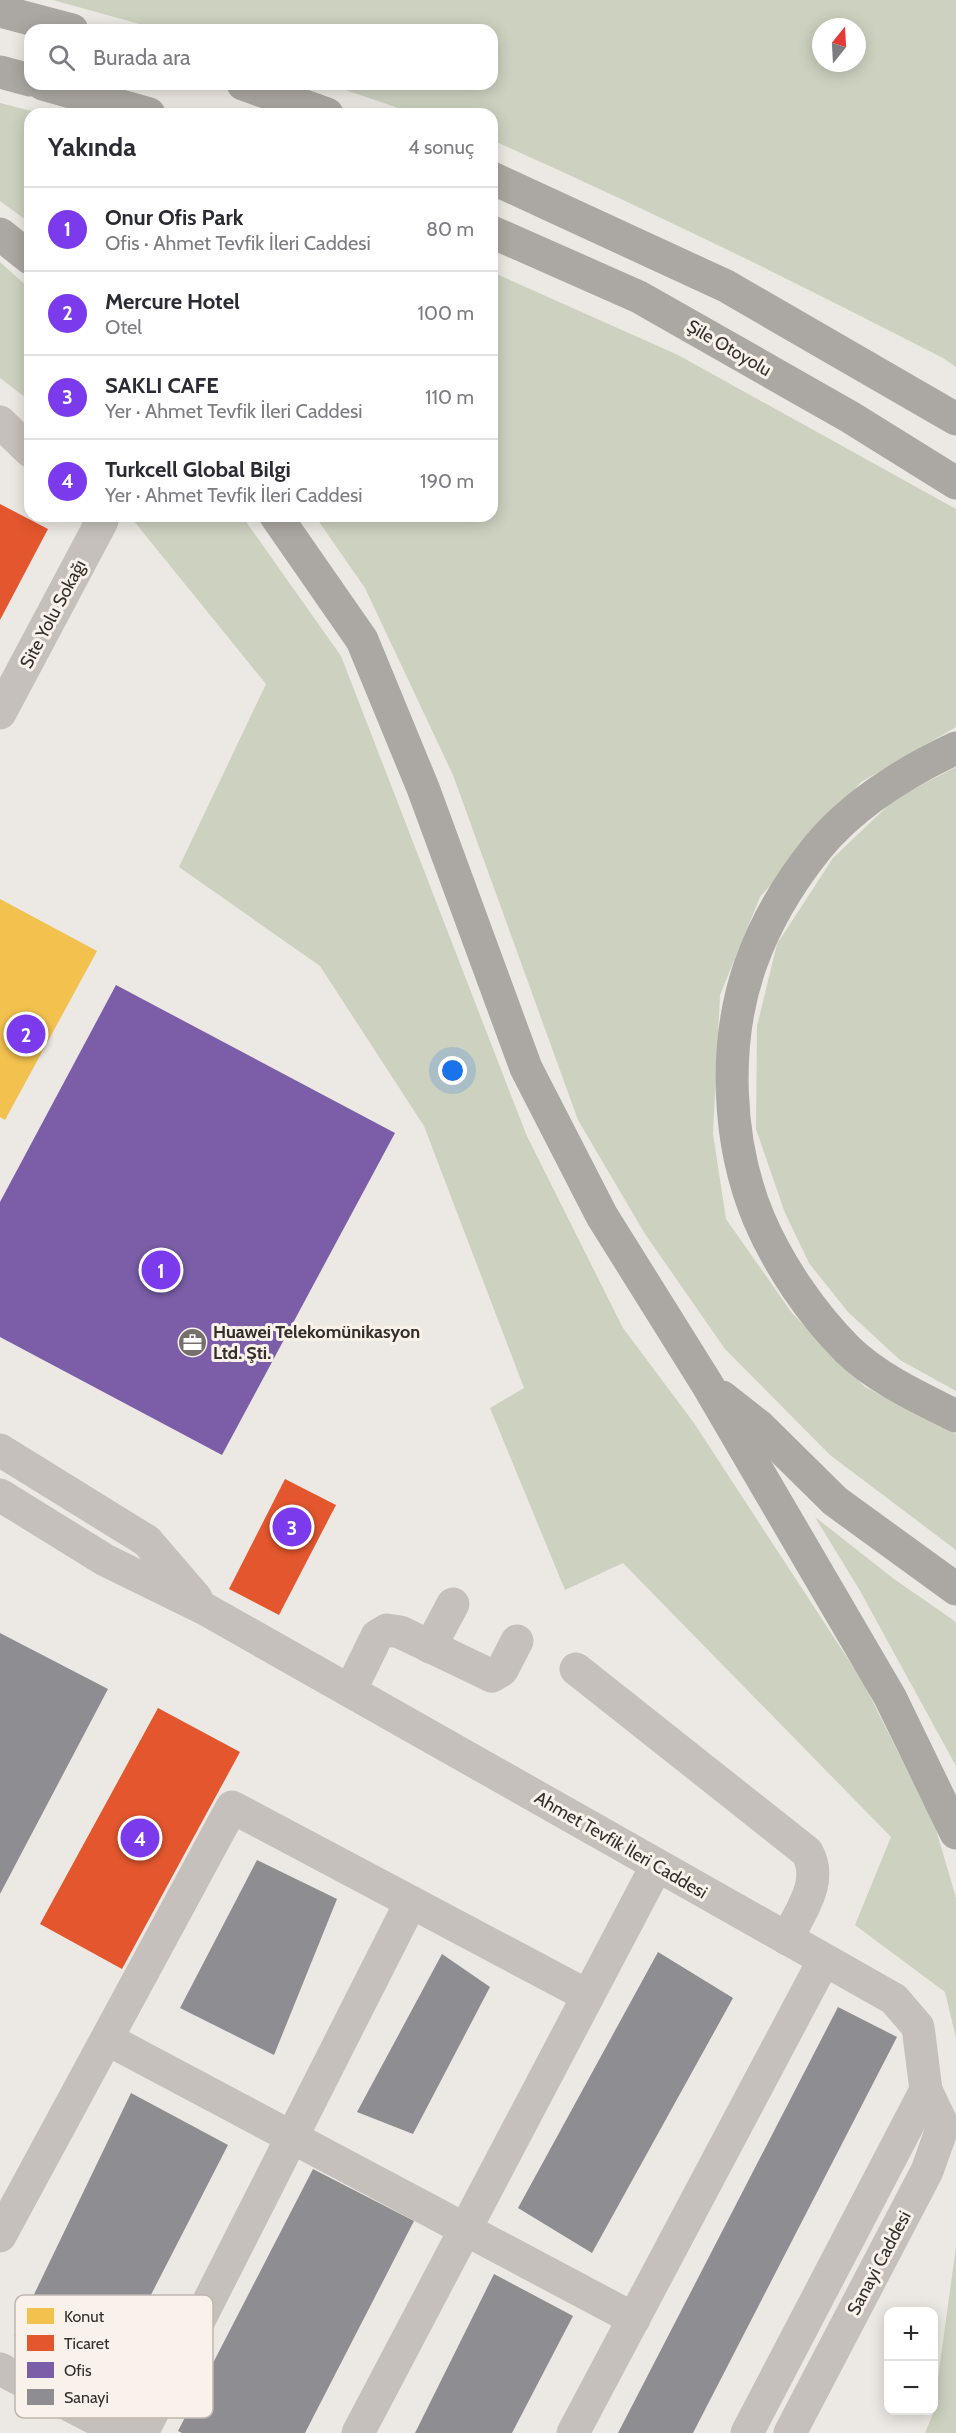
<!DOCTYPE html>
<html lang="tr">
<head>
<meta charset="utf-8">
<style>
	body { margin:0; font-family:Cabin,sans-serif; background:#f2f2f3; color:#2b2b33 }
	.controls { position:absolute; right:18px; bottom:18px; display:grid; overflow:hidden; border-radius:12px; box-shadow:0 3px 15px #0003 }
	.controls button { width:54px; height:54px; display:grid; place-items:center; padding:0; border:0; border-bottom:2px solid #e1e1e2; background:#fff; color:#2b2b33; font:30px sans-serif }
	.compass { position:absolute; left:812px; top:18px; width:54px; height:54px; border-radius:50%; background:#fff; box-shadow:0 3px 15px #0003; rotate:18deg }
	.you { position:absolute; left:453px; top:1071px; width:21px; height:21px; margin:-15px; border:4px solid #fff; border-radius:50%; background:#1a73e8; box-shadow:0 0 0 9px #1a73e833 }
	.badge { display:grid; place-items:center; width:39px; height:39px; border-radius:50%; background:#7c3aed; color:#fff; font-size:20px; font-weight:700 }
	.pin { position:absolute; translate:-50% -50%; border:3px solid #fff; box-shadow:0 2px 6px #0006 }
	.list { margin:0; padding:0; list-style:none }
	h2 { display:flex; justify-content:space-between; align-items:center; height:78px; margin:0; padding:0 24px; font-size:26px }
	h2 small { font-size:20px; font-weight:400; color:#7c7c81 }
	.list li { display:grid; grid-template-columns:39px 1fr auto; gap:18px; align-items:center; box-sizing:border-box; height:84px; padding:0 24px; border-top:2px solid #e1e1e2 }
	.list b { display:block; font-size:22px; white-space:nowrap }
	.list p { margin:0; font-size:20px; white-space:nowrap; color:#7c7c81 }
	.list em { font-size:20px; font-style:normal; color:#7c7c81 }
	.icon { flex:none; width:33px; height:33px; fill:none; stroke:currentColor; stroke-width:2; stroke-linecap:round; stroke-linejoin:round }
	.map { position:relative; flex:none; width:956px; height:2433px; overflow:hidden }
	.search { position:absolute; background:#fff; box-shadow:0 3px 15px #0003; left:24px; top:24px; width:474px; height:66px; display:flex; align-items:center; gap:15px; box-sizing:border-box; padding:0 21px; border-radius:18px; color:#7c7c81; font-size:22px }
	.panel { position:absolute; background:#fff; box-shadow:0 3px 15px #0003; left:24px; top:108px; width:474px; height:414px; border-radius:18px }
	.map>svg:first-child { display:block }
	.green { fill:#cdd1bf; fill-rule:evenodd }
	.homes { fill:#f2c14e }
	.shops { fill:#e4572e }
	.offices { fill:#7b5ea7 }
	.industry { fill:#8d8d92 }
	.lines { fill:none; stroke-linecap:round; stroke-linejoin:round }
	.minor { stroke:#c5c0bc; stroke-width:33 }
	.highway { stroke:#aba7a2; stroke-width:33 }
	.labels { text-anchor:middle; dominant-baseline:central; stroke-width:6; stroke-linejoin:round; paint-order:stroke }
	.street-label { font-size:18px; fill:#362e2a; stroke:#f8f2eb }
	.poi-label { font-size:18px; font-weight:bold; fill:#362e2a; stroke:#f8f2eb; text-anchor:start }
	.key { fill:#f8f2eb; stroke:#beb7b1; stroke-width:1.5 }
	.key-label { font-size:16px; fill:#362e2a }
</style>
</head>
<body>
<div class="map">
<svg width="956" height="2433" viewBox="0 0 956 2433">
	<rect width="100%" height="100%" fill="#ece8e3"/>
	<g class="green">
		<path d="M 53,0 L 956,0 L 956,367 L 943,358 C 794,281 645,208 492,140 L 492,114 L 416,114 L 328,84 L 492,84 L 492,30 L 161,30 ZM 821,27 L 857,27 L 857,63 L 821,63 Z"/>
		<path d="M 0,103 L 43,114 L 30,114 L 30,223 L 0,201 Z"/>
		<path d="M 0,262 L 30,289 L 30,401 L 0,378 Z"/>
		<path d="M 492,272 L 678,355 L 956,509 L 956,727 L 861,782 L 760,897 L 720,995 L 713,1134 L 726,1219 L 792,1313 L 865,1387 L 956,1434 L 956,1550 L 830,1455 L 725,1349 L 645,1234 L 578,1120 L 453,775 L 365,588 L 315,516 L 492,516 Z"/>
		<path d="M 133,516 L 242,516 L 341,656 L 526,1134 L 623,1328 L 694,1423 L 863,1682 L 935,1826 L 956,1898 L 956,2038 L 945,1992 L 855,1925 L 891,1837 L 623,1563 L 565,1590 L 490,1408 L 524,1388 L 424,1126 L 320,966 L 179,867 L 266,684 L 133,520 Z"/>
		<path d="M 956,767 L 956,1391 L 900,1360 L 848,1312 L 809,1263 L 785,1213 L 756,1129 L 757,1026 L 777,944 L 833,858 L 896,798 Z"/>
		<path d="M 815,1517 L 894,1579 L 956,1622 L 956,1766 L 859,1589 Z"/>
		<path d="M 956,2247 L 956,2433 L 925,2433 L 933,2414 Z"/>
	</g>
	<path class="homes" d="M 0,899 L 97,951 L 5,1120 L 0,1117 Z"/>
	<g class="shops">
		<path d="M 0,504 L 48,529 L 0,620 Z"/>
		<path d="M 285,1479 L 336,1505 L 279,1615 L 229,1589 Z"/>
		<path d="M 158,1708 L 240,1752 L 122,1969 L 40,1924 Z"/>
	</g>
	<path class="offices" d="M 116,985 L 395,1133 L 222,1455 L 0,1337 L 0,1202 Z"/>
	<g class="industry">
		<path d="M 0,1633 L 108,1689 L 0,1894 Z"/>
		<path d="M 257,1860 L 337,1899 L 274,2055 L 180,2008 Z"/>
		<path d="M 658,1952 L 733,1998 L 592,2253 L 518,2208 Z"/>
		<path d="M 442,1954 L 490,1987 L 413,2134 L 357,2112 Z"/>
		<path d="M 838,2007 L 897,2037 L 693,2433 L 618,2433 Z"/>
		<path d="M 131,2093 L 228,2145 L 102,2390 L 14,2336 Z"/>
		<path d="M 313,2169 L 414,2221 L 305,2433 L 182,2433 L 178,2431 Z"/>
		<path d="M 494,2274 L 573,2316 L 512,2433 L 415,2433 Z"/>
	</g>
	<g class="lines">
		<g class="minor">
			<path d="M 0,422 L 30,451"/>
			<path d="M 0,713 L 102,521 L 97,516"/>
			<path d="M 0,1450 L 147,1541 L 196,1598"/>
			<path d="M 0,1495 L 105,1560 L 205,1609 L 894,1999 L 918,2027 L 926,2090 L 747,2433"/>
			<path d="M 430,1647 L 453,1604"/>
			<path d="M 576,1669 L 807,1852 C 824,1882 800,1911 787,1939"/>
			<path d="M 350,1691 L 377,1636 L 387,1630 L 400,1632 L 492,1676 L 502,1670 L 517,1641"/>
			<path d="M 107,2039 L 634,2319"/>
			<path d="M 0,2236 L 232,1807 L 588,1996"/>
			<path d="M 0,2369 L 123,2433"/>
			<path d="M 142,2433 L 411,1902"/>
			<path d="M 358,2433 L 657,1865"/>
			<path d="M 573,2433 L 824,1960"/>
			<path d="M 790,2433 L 927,2171 L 943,2126 L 926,2090"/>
		</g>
		<g class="highway">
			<path d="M 0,11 L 72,30"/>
			<path d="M 0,72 L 30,80"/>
			<path d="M 43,84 L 149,114"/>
			<path d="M 243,84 L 327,114"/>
			<path d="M 492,178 L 726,286 L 956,419"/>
			<path d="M 492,232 L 639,297 L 850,417 L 956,483"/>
			<path d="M 0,234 L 30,258"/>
			<path d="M 276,516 L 362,640 L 423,788 L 526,1068 L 602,1216 L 707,1384 L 890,1697 L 956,1833"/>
			<path d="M 956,748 C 905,772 853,804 817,848 C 789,883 765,923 750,966 C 723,1044 727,1143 759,1219 C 779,1266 812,1314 848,1350 C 878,1379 920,1398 956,1416"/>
			<path d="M 722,1397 L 759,1426 L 835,1501 L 956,1589"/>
		</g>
	</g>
	<defs>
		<symbol id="office-disc" viewBox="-11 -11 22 22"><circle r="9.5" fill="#766f6b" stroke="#f8f2eb"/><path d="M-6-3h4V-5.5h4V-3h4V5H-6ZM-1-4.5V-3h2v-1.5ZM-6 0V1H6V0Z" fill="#fff"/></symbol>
	</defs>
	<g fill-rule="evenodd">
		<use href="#office-disc" x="176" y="1326" width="33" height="33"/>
	</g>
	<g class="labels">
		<g class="street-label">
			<text transform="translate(729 348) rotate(30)">Şile Otoyolu</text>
			<text transform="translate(53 614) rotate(-62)">Site Yolu Sokağı</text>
			<text transform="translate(621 1845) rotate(30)">Ahmet Tevfik İleri Caddesi</text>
			<text transform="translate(879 2263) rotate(-62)">Sanayi Caddesi</text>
		</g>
		<g class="poi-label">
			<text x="213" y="1332">Huawei Telekomünikasyon<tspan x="213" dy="21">Ltd. Şti.</tspan></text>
		</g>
	</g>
	<rect x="15" y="2295" width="198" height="123" rx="9" class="key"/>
	<rect x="27" y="2308" width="27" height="16" fill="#f2c14e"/>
	<rect x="27" y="2335" width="27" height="16" fill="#e4572e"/>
	<rect x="27" y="2362" width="27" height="16" fill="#7b5ea7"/>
	<rect x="27" y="2389" width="27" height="16" fill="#8d8d92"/>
	<g class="key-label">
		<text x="64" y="2322">Konut</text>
		<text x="64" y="2349">Ticaret</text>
		<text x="64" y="2376">Ofis</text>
		<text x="64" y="2403">Sanayi</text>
	</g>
</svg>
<div class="controls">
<button>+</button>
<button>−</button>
</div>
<svg class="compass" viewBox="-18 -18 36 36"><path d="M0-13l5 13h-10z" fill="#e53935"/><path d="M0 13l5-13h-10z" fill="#7c7c81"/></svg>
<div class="you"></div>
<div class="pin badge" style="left:161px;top:1270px">1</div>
<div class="pin badge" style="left:26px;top:1034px">2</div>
<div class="pin badge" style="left:292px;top:1527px">3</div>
<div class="pin badge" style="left:140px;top:1838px">4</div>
<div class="search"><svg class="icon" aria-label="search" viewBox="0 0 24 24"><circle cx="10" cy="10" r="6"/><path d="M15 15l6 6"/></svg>Burada ara</div>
<section class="panel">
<h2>Yakında<small>4 sonuç</small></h2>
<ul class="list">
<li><span class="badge">1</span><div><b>Onur Ofis Park</b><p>Ofis · Ahmet Tevfik İleri Caddesi</p></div><em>80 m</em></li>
<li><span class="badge">2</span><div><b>Mercure Hotel</b><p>Otel</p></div><em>100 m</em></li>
<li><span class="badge">3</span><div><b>SAKLI CAFE</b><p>Yer · Ahmet Tevfik İleri Caddesi</p></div><em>110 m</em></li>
<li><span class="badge">4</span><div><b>Turkcell Global Bilgi</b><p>Yer · Ahmet Tevfik İleri Caddesi</p></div><em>190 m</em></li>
</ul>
</section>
</div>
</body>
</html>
